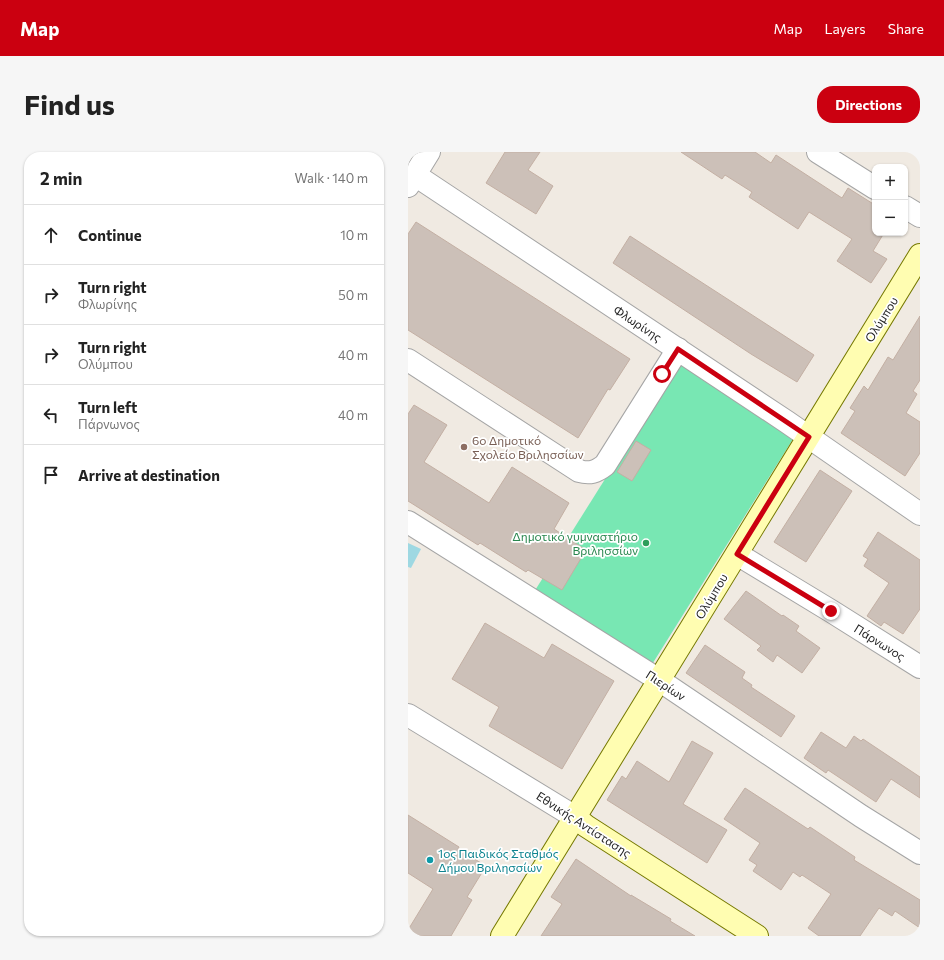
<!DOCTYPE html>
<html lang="en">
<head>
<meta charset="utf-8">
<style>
	body { margin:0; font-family:Commissioner,sans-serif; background:#f6f6f6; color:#222 }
	.controls { position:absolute; right:12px; top:12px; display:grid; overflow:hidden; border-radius:8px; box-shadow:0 1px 3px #0004 }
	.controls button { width:36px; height:36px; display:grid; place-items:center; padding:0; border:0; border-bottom:1px solid #e0e0e0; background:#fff; color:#222; font:20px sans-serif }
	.stop { position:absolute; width:12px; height:12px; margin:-9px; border:3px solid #cb0010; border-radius:50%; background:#fff }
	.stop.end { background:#cb0010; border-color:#fff; box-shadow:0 1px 4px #0008 }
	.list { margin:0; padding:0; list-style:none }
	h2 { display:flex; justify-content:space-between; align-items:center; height:52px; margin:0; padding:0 16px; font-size:17px }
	h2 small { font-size:13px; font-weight:400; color:#767676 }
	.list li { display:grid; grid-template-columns:26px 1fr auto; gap:12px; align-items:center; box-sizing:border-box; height:60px; padding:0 16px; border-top:1px solid #e0e0e0 }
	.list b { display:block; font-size:15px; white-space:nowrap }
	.list p { margin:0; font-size:13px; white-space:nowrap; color:#767676 }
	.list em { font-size:13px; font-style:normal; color:#767676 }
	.icon { flex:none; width:22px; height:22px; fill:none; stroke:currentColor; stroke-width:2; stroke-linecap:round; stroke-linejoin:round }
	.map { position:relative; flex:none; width:512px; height:784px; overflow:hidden; border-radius:16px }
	header { display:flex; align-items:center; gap:24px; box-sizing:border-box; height:56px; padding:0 20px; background:#cb0010; color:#fff }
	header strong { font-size:19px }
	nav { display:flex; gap:22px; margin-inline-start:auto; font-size:14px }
	.intro { display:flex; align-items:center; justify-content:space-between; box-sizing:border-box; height:96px; padding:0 24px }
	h1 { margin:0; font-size:28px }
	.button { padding:10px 18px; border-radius:16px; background:#cb0010; color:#fff; font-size:14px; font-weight:700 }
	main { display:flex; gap:24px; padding:0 24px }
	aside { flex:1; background:#fff; border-radius:16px; box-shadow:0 1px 3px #0004 }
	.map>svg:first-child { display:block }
	.pitch { fill:#78e7b3 }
	.water { fill:#9ed8e2 }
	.building { fill:#ccc0b8; stroke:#c3afa3 }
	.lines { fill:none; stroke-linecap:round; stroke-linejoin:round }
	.street-casing { stroke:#a5a5a5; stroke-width:24 }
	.secondary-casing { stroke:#767900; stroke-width:24 }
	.street { stroke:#fff; stroke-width:22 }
	.secondary { stroke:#fffdb1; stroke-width:22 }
	.route { stroke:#cb0010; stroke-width:5 }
	.education-dot { fill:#8d6e63; stroke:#fff; stroke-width:1.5 }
	.leisure-dot { fill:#2e9e5b; stroke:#fff; stroke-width:1.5 }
	.culture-dot { fill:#0f9aa8; stroke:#fff; stroke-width:1.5 }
	.labels { text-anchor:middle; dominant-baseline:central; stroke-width:3.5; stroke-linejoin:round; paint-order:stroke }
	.street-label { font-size:12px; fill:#1e1e1e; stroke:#fff }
	.education-label { font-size:12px; fill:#785e54; stroke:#fff; text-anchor:start }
	.leisure-label { font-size:12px; fill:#27864d; stroke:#fff; text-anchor:end }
	.culture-label { font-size:12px; fill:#0d838f; stroke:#fff; text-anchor:start }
</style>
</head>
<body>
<header>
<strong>Map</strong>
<nav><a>Map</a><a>Layers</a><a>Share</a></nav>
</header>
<div class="intro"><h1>Find us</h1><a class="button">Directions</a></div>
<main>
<aside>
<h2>2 min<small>Walk · 140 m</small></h2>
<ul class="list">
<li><svg class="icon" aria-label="ahead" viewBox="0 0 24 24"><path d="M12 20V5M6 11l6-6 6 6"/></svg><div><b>Continue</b></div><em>10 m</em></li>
<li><svg class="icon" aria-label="right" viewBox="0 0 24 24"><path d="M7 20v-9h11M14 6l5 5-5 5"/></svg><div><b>Turn right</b><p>Φλωρίνης</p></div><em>50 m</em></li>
<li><svg class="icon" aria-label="right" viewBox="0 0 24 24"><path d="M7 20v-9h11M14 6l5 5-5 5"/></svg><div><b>Turn right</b><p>Ολύμπου</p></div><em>40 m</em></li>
<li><svg class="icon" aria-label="left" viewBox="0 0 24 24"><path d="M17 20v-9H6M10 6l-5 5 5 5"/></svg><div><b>Turn left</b><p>Πάρνωνος</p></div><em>40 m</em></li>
<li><svg class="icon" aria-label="arrive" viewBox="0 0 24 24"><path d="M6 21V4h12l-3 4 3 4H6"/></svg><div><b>Arrive at destination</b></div></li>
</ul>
</aside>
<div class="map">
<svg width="512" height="784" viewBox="0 0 512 784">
	<rect width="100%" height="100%" fill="#f0eae2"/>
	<path class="pitch" d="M 270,211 L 385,287 L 243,514 L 126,440 Z"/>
	<path class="water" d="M 0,391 L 13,397 L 3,416 L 0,415 Z"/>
	<g class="building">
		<path d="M 97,0 L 132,0 L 120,18 L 145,34 L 128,62 L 78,31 Z"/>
		<path d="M 273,0 L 347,0 L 363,11 L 368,3 L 434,46 L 440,36 L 467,53 L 467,81 L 476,81 L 465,99 L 479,107 L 463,131 L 429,109 L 444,87 L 401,60 L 390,77 L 341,45 L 344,40 L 317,23 L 314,27 Z"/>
		<path d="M 8,70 L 222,207 L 202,238 L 200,237 L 170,286 L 0,178 L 0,82 Z"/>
		<path d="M 222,84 L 406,203 L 389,230 L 343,202 L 205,111 Z"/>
		<path d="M 512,164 L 512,228 L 505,239 L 509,242 L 498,261 L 512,270 L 512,301 L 497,324 L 433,281 L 447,259 L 442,256 L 456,234 L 460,238 L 480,205 L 485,208 Z"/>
		<path d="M 6,253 L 39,273 L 16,310 L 81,351 L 104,315 L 161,351 L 146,377 L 178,398 L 154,438 L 120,418 L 118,420 L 72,391 L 70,393 L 0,349 L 0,262 Z"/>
		<path d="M 228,289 L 243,298 L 224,329 L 209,320 Z"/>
		<path d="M 412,318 L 444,339 L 398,410 L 366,390 Z"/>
		<path d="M 470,380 L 512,408 L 512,457 L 495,482 L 476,470 L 473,474 L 459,464 L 481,431 L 456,414 L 460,407 L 455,404 Z"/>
		<path d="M 338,439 L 374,464 L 375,463 L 391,474 L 388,479 L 412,496 L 394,521 L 369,503 L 365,510 L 349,498 L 353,494 L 316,467 Z"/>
		<path d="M 77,471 L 136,506 L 144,492 L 206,529 L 154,617 L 81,574 L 91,555 L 44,527 Z"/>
		<path d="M 297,493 L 337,520 L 334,526 L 344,533 L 343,535 L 387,564 L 373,585 L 278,521 Z"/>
		<path d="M 413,580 L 438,596 L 446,584 L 453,589 L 455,587 L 512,625 L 512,646 L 483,627 L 468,650 L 420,618 L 418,621 L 396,606 Z"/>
		<path d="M 284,589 L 305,601 L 275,652 L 319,678 L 299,711 L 199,648 L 214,624 L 218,627 L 229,609 L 261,630 Z"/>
		<path d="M 337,636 L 400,677 L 402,675 L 447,705 L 446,708 L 512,748 L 512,776 L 487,759 L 484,764 L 471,756 L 452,784 L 411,784 L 400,776 L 423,742 L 394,723 L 392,725 L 385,720 L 373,738 L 345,719 L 349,713 L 341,708 L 352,691 L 316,667 Z"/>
		<path d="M 0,663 L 51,695 L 50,697 L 78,714 L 59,745 L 64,748 L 43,784 L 0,784 L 0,778 L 25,737 L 0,721 Z"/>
		<path d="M 168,707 L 223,744 L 223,743 L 263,767 L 262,769 L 287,784 L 133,784 L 154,752 L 143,745 Z"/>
	</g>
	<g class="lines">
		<defs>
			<g id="street">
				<path d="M 410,0 L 467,36"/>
				<path d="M 7,23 L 379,270 L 512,362"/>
				<path d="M 0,34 L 21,0"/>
				<path d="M 497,55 L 512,64"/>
				<path d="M 0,208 L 171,319 C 182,322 188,320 197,313 L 270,197"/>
				<path d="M 0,370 L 251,528 L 453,664 L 512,701"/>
				<path d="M 329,402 L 423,459 L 512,515"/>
				<path d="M 0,563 L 167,665"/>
			</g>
			<g id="secondary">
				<path d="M 167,665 L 178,674 L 349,784"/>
				<path d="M 94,784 L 512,103"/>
			</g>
		</defs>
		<use href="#street" class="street-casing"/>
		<use href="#secondary" class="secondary-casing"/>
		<use href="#street" class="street"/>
		<use href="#secondary" class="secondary"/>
	</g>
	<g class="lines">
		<path class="route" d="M 254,222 L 270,197 L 401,285 L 329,402 L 423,459"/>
	</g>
	<circle class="education-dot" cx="56" cy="295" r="4"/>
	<circle class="leisure-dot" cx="238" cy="391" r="4"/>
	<circle class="culture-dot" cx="22" cy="708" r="4"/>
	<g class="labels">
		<g class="street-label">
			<text transform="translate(473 167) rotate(-58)">Ολύμπου</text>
			<text transform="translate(230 171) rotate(34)">Φλωρίνης</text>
			<text transform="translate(303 444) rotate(-59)">Ολύμπου</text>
			<text transform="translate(472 490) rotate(32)">Πάρνωνος</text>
			<text transform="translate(258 533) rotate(33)">Πιερίων</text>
			<text transform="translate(176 672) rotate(33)">Εθνικής Αντίστασης</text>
		</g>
		<g class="education-label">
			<text x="64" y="288">6ο Δημοτικό<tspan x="64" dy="14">Σχολείο Βριλησσίων</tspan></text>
		</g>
		<g class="leisure-label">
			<text x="230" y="384">Δημοτικό γυμναστήριο<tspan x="230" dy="14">Βριλησσίων</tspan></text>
		</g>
		<g class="culture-label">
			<text x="30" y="701">1ος Παιδικός Σταθμός<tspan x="30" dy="14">Δήμου Βριλησσίων</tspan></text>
		</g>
	</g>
</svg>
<div class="controls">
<button>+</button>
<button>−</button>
</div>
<div class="stop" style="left:254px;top:222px"></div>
<div class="stop end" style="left:423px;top:459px"></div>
</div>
</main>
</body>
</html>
